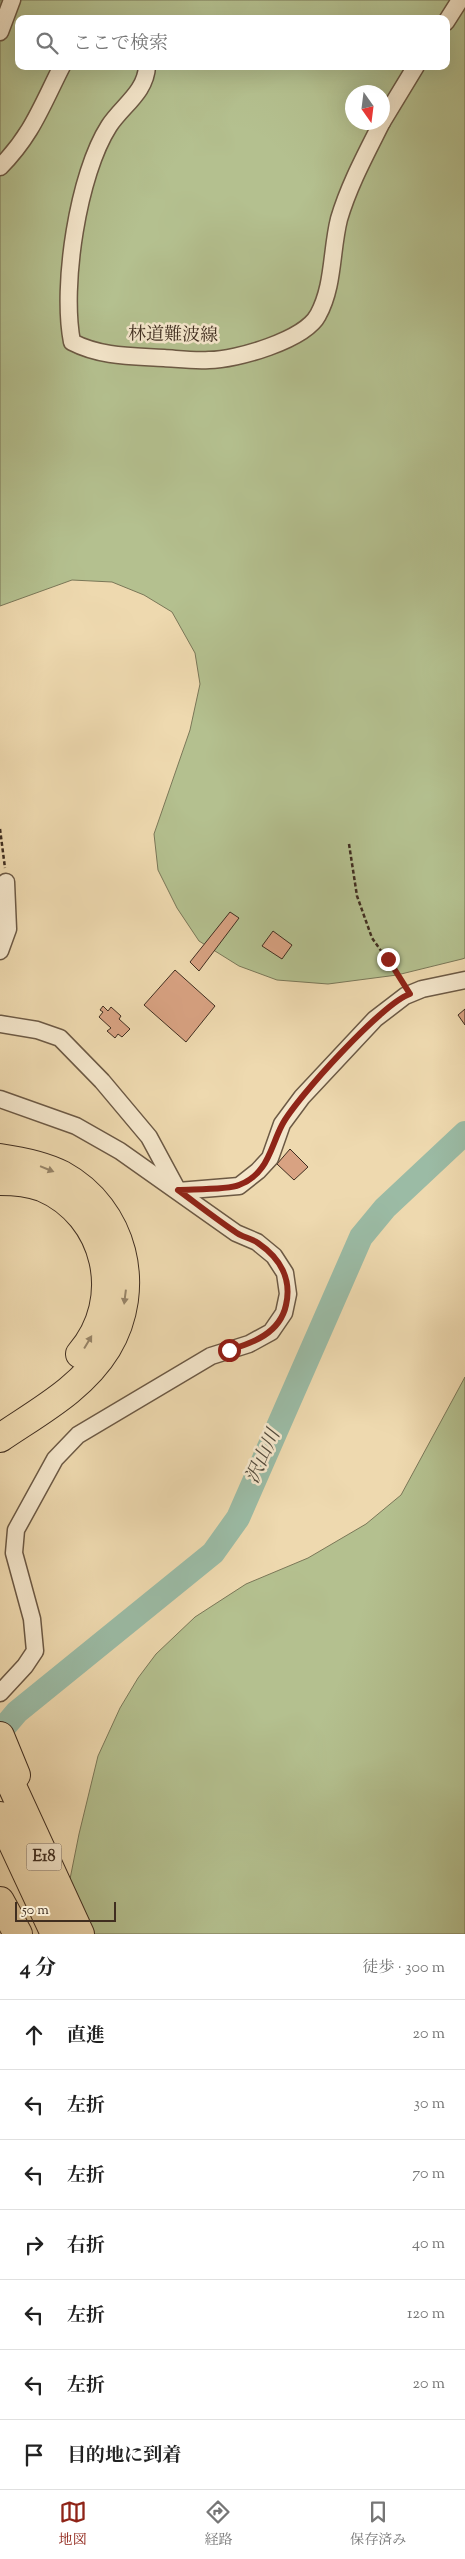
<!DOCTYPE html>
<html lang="ja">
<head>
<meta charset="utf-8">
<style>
	body { margin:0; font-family:"Sorts Mill Goudy","Noto Serif JP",serif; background:#f6f6f6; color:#222 }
	.compass { position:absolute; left:345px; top:85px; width:45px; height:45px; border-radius:50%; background:#fff; box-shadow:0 5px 20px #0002; rotate:166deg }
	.scale { position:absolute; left:15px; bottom:12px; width:101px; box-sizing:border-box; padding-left:5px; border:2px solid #402e20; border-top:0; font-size:14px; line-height:18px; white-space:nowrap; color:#402e20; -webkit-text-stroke:4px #f4e6cb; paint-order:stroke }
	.stop { position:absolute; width:15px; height:15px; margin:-11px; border:4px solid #8f2418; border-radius:50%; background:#fff }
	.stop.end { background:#8f2418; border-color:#fff; box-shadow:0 1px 5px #0008 }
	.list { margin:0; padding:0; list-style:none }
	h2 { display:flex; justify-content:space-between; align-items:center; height:65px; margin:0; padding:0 20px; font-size:21px }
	h2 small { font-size:16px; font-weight:400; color:#767676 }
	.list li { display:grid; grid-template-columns:32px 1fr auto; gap:15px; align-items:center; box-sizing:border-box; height:70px; padding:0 20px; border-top:1px solid #e0e0e0 }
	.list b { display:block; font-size:19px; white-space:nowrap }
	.list em { font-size:16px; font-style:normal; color:#767676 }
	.icon { flex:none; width:28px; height:28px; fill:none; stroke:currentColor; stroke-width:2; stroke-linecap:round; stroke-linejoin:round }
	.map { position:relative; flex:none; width:465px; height:1934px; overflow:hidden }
	.search { position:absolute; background:#fff; box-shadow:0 5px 20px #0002; left:15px; right:15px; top:15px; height:55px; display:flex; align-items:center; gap:12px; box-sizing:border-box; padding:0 18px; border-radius:10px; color:#767676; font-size:19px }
	.sheet { height:555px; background:#fff }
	nav { display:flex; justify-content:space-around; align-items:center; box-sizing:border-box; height:70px; border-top:1px solid #e0e0e0; background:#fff; font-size:14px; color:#767676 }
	nav a { display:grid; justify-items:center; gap:2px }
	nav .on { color:#8f2418 }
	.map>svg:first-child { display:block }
	.green { fill:#b4c08f; stroke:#7a7758; fill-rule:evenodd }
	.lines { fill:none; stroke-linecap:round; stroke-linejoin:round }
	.river { stroke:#9bbba5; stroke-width:24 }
	.building { fill:#d8a282; stroke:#402e20 }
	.street-casing { stroke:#6c5944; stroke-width:19 }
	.highway-casing { stroke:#402e20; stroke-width:30 }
	.path { stroke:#402e20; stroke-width:2.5; stroke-dasharray:4 2.5; stroke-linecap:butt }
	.street { stroke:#f4e6cb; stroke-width:16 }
	.highway { stroke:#eed9af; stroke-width:28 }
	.oneway { fill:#978468 }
	.route { stroke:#8f2418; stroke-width:6 }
	.labels { text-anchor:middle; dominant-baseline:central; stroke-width:5; stroke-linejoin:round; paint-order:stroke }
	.shield { fill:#f4e6cb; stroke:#766553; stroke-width:1 }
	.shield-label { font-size:16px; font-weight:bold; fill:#402e20 }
	.street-label { font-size:18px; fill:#402e20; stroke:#f4e6cb }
	.water-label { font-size:19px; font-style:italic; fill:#524a3b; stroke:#f4e6cb }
</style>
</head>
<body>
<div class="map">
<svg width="465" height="1934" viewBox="0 0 465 1934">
	<rect width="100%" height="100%" fill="#eed9af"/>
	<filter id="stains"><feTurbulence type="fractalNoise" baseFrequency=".004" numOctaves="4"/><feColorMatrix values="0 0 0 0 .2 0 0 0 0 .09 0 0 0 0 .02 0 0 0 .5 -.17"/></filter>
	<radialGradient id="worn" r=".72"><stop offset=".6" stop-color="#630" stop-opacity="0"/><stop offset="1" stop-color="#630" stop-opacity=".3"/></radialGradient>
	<g class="green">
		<path d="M 0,0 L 465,0 L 465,958 L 462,959 L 397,975 L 328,984 L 277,980 L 239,966 L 199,941 L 177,908 L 158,870 L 154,834 L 190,730 L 200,684 L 195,653 L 172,612 L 144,595 L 112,582 L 72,580 L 0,606 ZM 19,19 L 446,19 L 446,66 L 19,66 ZM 352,92 L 382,92 L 382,122 L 352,122 Z"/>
		<path d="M 465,1377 L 465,1934 L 59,1934 L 79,1834 L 98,1756 L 120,1708 L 138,1678 L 156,1654 L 195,1617 L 246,1584 L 308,1558 L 366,1524 L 401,1495 Z"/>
	</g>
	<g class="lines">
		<path class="river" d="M 0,1732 L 17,1712 L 213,1553 L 238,1518 L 361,1237 L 385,1208 L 465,1133"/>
	</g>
	<g class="building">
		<path d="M 230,912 L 239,918 L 199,971 L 190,962 Z"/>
		<path d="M 273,931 L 292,945 L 282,959 L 262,946 Z"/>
		<path d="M 175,970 L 215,1006 L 186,1042 L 144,1005 Z"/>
		<path d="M 103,1006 L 108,1011 L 111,1007 L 121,1016 L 119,1019 L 130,1029 L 122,1037 L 118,1034 L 115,1038 L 107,1031 L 111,1028 L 99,1017 L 103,1012 L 100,1010 Z"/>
		<path d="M 465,1009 L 465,1025 L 458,1015 Z"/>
		<path d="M 290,1149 L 308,1167 L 294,1180 L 277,1164 Z"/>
	</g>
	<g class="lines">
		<defs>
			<g id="street">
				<path d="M 446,22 L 460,0"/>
				<path d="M 0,32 L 12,0"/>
				<path d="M 147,66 C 146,92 122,106 109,126 C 78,174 61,286 72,342 C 101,357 132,356 164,358 C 179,359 194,361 209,360 C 236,360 305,340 318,315 C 334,286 331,251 339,219 C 349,185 366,154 382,122"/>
				<path d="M 382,122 L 416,66"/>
				<path d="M 0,167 C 32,135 42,105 62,66"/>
				<path d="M 0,951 L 8,929 L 6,882"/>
				<path d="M 0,1024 L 37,1030 L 60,1038 L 102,1081 L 149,1137 L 177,1189"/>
				<path d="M 0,1099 L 76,1126 L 120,1151 L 236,1233 L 257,1242 L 274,1256 L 285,1273 L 288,1294 L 284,1313 L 271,1332 L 249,1344 L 211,1356 L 78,1435 L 55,1459 L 16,1530 L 14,1553 L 32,1619 L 35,1651 L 25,1666 L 0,1693"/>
				<path d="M 178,1191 L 239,1186 L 258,1171 L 270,1158 L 282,1124 L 302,1097 L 375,1019 L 405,996 L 422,989 L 465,980"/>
			</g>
			<g id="highway">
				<path d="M 0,1158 C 21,1161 43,1165 62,1175 C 124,1209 143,1288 107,1348 C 82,1389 38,1412 0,1438"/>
				<path d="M 0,1181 C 14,1181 28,1182 42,1187 C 108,1215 127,1300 80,1354"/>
				<path d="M 0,1736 L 16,1775"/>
				<path d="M 0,1760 L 80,1934"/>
				<path d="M 0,1816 L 55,1934"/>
				<path d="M 0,1901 L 18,1934"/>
			</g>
		</defs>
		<use href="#street" class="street-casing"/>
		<use href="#highway" class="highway-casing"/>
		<g class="path">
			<path d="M 0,829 L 5,868"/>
			<path d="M 349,844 L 357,896 L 372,938 L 403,982"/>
		</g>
		<use href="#street" class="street"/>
		<use href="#highway" class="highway"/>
	</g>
	<defs><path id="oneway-solid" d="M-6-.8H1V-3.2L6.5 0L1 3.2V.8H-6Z" transform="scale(1.25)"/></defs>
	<g class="oneway">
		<use href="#oneway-solid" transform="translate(47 1169) rotate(22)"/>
		<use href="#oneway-solid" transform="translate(125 1297) rotate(97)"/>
		<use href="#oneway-solid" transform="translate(88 1342) rotate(-59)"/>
	</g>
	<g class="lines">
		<path class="route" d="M 229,1350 C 253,1343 280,1333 286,1305 C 292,1279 280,1258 258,1243 C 251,1238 241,1237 234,1231 C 215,1218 197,1204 178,1190 C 192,1189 228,1190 239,1185 C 268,1174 270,1148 282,1125 C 296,1098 384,1002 410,994 L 388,959"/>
	</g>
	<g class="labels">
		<rect class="shield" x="26.5" y="1843.5" width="35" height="27" rx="4"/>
		<g class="shield-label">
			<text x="44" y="1857">E18</text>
		</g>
		<g class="street-label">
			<text transform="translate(173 336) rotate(1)">林道難波線</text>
		</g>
		<g class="water-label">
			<text transform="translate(264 1457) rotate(-66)">沢山川</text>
		</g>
	</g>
	<rect width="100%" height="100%" filter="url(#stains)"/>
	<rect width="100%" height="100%" fill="url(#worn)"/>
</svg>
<svg class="compass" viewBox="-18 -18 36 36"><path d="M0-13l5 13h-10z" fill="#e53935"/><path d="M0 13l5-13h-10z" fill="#767676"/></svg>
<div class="scale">50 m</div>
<div class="stop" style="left:229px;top:1350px"></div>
<div class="stop end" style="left:388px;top:959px"></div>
<div class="search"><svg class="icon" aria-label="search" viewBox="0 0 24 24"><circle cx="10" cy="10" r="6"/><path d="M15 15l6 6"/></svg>ここで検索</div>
</div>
<section class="sheet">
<h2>4 分<small>徒歩 · 300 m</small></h2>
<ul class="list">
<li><svg class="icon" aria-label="ahead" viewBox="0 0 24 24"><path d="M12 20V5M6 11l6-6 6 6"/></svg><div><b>直進</b></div><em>20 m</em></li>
<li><svg class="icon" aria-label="left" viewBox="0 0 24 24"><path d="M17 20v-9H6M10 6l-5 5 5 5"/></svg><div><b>左折</b></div><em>30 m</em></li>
<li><svg class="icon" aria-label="left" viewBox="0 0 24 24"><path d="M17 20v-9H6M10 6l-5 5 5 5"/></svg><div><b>左折</b></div><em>70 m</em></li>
<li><svg class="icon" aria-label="right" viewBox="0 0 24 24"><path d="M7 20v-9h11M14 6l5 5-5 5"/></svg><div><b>右折</b></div><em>40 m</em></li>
<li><svg class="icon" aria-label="left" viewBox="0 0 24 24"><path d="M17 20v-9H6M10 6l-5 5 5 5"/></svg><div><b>左折</b></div><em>120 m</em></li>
<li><svg class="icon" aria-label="left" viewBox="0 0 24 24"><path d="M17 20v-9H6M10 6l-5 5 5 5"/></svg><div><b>左折</b></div><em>20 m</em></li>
<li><svg class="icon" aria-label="arrive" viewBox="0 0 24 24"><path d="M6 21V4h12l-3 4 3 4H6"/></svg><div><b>目的地に到着</b></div></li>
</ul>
</section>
<nav>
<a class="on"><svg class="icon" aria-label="map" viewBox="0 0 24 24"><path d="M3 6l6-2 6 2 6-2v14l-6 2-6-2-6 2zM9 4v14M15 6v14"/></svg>地図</a>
<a><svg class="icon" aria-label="directions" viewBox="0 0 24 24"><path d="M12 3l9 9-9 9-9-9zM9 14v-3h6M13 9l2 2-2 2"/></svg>経路</a>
<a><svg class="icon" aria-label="saved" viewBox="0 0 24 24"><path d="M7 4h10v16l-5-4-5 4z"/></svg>保存済み</a>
</nav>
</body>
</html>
